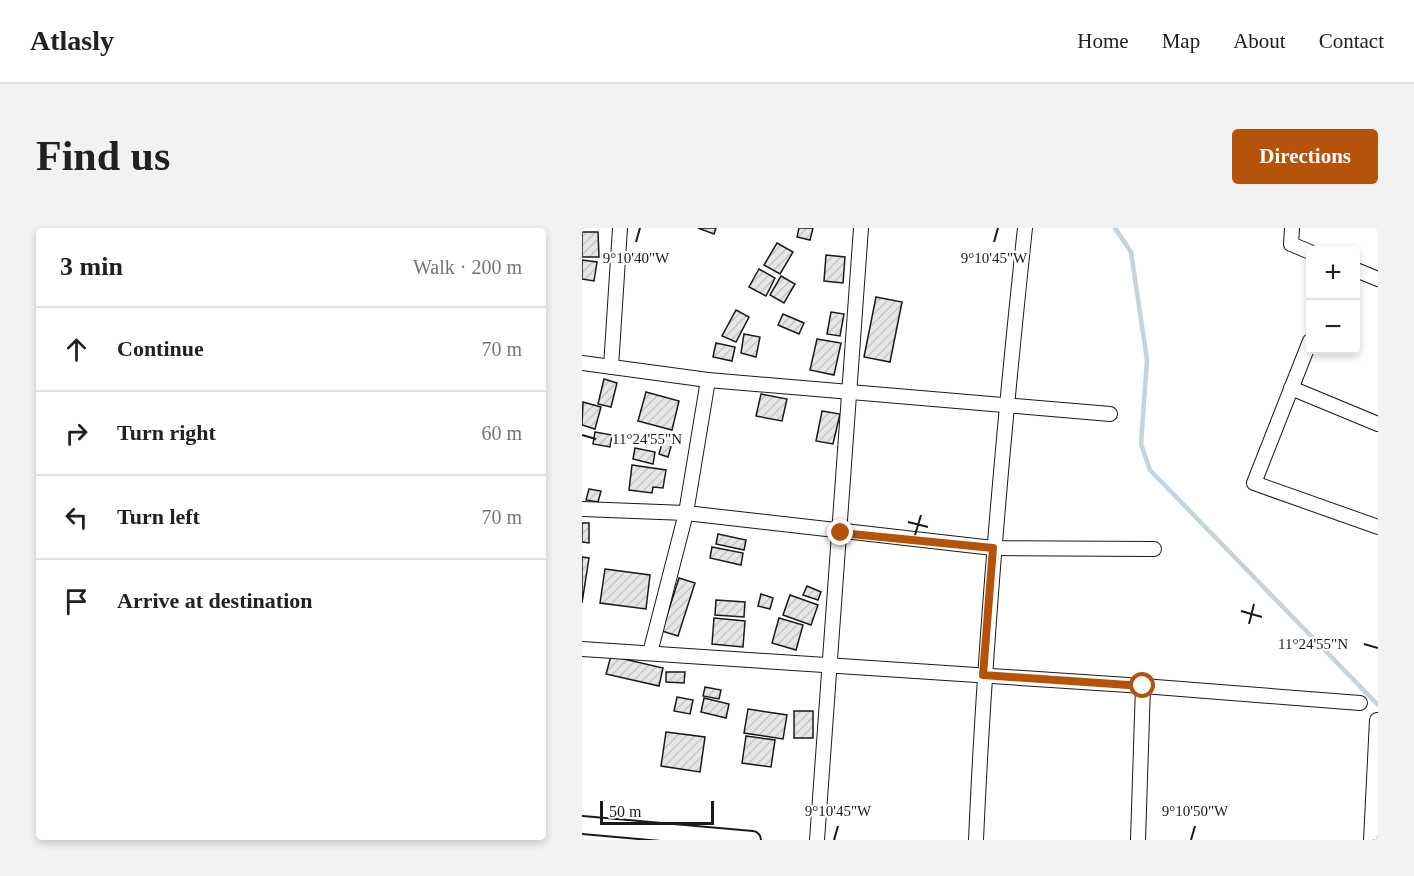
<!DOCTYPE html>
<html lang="en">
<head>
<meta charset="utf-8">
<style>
	body { margin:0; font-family:"Times New Roman",serif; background:#f2f2f2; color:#202124 }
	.controls { position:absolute; right:18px; top:18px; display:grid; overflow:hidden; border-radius:6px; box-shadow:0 3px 9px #0003 }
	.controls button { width:54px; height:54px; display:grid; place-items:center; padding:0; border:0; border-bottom:2px solid #e0e0e0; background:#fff; color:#202124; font:30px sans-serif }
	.scale { position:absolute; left:18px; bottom:15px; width:114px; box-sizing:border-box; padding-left:6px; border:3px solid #1a1a1a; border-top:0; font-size:16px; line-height:21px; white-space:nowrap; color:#1a1a1a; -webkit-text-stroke:4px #fff; paint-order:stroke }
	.stop { position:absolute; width:18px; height:18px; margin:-14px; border:4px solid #b45309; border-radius:50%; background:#fff }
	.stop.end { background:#b45309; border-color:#fff; box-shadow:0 2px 6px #0008 }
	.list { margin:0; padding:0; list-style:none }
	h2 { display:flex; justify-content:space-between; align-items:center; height:78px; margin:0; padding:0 24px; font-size:26px }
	h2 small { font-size:20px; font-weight:400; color:#757577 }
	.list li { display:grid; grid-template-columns:39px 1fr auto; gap:18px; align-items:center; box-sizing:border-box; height:84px; padding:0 24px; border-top:2px solid #e0e0e0 }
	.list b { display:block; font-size:22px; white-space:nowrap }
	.list em { font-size:20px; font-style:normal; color:#757577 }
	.icon { flex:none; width:33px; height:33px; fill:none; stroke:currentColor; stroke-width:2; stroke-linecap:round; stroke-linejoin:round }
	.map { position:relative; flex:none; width:796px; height:612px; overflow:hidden; border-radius:6px }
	header { display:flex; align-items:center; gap:36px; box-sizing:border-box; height:84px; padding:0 30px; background:#fff; border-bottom:2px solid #e0e0e0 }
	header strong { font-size:28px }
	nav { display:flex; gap:33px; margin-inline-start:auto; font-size:21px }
	.intro { display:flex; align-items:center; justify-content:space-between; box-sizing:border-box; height:144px; padding:0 36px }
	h1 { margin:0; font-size:42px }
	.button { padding:15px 27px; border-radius:6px; background:#b45309; color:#fff; font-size:21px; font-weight:700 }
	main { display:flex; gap:36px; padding:0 36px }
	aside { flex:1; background:#fff; border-radius:6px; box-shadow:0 3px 9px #0003 }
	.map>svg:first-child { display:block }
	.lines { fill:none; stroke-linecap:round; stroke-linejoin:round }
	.stream { stroke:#c6d2dc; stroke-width:4.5 }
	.building { fill:url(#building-hatch); stroke:#1a1a1a; stroke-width:1.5 }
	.minor-casing { stroke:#1a1a1a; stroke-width:16 }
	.tertiary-casing { stroke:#1a1a1a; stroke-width:20 }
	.minor { stroke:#fff; stroke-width:14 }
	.tertiary { stroke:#fff; stroke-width:16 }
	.route { stroke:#b45309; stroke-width:8 }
	.ticks { fill:none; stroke:#1a1a1a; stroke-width:2 }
	.ticks-label { font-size:15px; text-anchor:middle; fill:#1a1a1a; stroke:#fff; stroke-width:4.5; stroke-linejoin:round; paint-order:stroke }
</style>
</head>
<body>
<header>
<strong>Atlasly</strong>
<nav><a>Home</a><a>Map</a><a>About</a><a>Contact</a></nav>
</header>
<div class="intro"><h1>Find us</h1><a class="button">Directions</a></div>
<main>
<aside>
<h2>3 min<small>Walk · 200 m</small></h2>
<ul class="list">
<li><svg class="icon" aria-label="ahead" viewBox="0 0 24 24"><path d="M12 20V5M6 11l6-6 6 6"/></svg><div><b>Continue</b></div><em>70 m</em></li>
<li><svg class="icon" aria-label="right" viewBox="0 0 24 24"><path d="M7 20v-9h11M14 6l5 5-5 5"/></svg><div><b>Turn right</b></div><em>60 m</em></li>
<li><svg class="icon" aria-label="left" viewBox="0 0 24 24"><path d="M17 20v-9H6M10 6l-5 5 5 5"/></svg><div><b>Turn left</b></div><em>70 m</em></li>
<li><svg class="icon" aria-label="arrive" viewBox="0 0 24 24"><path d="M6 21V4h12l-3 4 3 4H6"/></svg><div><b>Arrive at destination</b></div></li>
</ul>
</aside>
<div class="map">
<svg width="796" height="612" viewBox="0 0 796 612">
	<defs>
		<pattern id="building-hatch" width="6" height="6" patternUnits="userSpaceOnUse" patternTransform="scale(1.5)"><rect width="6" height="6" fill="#e6e6e6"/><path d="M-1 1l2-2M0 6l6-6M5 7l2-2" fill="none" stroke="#c5c5c5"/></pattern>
	</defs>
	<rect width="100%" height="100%" fill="#fff"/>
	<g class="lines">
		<path class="stream" d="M 533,0 L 549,24 L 565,132 L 559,216 L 568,242 L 796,477"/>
	</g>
	<g class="building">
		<path d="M 116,0 L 134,0 L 132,6 Z"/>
		<path d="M 217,0 L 231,0 L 228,12 L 215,9 Z"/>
		<path d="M 0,4 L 16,4 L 17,29 L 0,29 Z"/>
		<path d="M 195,15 L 211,24 L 198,46 L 182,37 Z"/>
		<path d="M 244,27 L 263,29 L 261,55 L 242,53 Z"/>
		<path d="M 0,32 L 15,34 L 12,53 L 0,51 Z"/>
		<path d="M 177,41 L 193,50 L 184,68 L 167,59 Z"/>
		<path d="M 199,48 L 213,56 L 202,75 L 188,67 Z"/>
		<path d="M 294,69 L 320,74 L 308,134 L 282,129 Z"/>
		<path d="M 154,82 L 167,89 L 154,114 L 140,108 Z"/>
		<path d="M 249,84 L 262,86 L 258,108 L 245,106 Z"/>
		<path d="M 201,86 L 222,95 L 217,106 L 196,97 Z"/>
		<path d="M 162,106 L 178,109 L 174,129 L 159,125 Z"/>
		<path d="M 235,111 L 259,115 L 252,147 L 228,142 Z"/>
		<path d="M 134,115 L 153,119 L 150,133 L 131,129 Z"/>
		<path d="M 22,151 L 35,155 L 29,179 L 16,176 Z"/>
		<path d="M 64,164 L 97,173 L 90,202 L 56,193 Z"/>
		<path d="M 179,166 L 205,171 L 200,193 L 174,188 Z"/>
		<path d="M 1,174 L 19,179 L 13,201 L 0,197 Z"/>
		<path d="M 240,183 L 258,186 L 251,216 L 234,213 Z"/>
		<path d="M 13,204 L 30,207 L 28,219 L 11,216 Z"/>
		<path d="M 83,205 L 92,208 L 86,229 L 77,226 Z"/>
		<path d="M 53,220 L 73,224 L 71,236 L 51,231 Z"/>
		<path d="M 50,237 L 84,242 L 81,260 L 71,259 L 70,265 L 47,262 Z"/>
		<path d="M 7,261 L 19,263 L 16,274 L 4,272 Z"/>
		<path d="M 0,295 L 7,295 L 7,315 L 0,314 Z"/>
		<path d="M 136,306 L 164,312 L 162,322 L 134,316 Z"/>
		<path d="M 130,319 L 161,325 L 159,337 L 128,330 Z"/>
		<path d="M 0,329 L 7,330 L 0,375 Z"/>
		<path d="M 23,341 L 68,347 L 64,381 L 18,375 Z"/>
		<path d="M 97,350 L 113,355 L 96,408 L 80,403 Z"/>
		<path d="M 225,358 L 239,364 L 236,372 L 221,367 Z"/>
		<path d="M 179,366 L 191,370 L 188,381 L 176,378 Z"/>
		<path d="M 208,367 L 236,377 L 229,397 L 201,387 Z"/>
		<path d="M 134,372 L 163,374 L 162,389 L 133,387 Z"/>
		<path d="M 132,390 L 163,393 L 161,419 L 130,416 Z"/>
		<path d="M 197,390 L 221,397 L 214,422 L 190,415 Z"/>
		<path d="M 29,428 L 81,440 L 77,458 L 24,446 Z"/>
		<path d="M 84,444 L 103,444 L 102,455 L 84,454 Z"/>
		<path d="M 123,459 L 139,462 L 137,471 L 121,468 Z"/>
		<path d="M 95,469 L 111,472 L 108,486 L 92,483 Z"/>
		<path d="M 122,470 L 147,476 L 144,490 L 119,484 Z"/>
		<path d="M 166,481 L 205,487 L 201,511 L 162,505 Z"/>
		<rect x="212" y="483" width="19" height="27"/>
		<path d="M 84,504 L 123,509 L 118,544 L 79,538 Z"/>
		<path d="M 164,508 L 193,512 L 189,539 L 160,535 Z"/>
	</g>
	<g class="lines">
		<defs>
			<g id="minor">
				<path d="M 710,0 L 709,16 L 728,24"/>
				<path d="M 774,42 L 796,51"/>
				<path d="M 728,113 L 672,255 L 796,299"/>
				<path d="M 0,135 L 126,152 L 528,186"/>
				<path d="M 29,139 L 38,0"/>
				<path d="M 709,160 L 796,196"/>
				<path d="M 0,281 L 104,285 L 411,320 L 572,321"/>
				<path d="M 0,421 L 561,458 L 778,475"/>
				<path d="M 68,425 L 104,285 L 126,152"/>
				<path d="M 235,612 L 279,0"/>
				<path d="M 394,612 C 403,407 421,204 443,0"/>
				<path d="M 556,612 L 561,458"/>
				<path d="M 789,612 L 795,492"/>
			</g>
			<path id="tertiary" d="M 0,597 L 170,612"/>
		</defs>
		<use href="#minor" class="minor-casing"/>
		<use href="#tertiary" class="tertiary-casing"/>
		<use href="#minor" class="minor"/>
		<use href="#tertiary" class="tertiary"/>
	</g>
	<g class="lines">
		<path class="route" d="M 259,305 L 411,320 L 401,447 L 561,458"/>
	</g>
	<path class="ticks" d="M 54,14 L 58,0M 412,14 L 416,0M 0,207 L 14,211M 326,294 L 346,299M 333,307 L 339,287M 659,383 L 680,389M 667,396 L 672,376M 782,416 L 796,420M 252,612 L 256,598M 609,612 L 613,598"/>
	<g class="ticks-label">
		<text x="54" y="35">9°10'40"W</text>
		<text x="412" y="35">9°10'45"W</text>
		<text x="65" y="216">11°24'55"N</text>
		<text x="731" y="421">11°24'55"N</text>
		<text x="256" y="588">9°10'45"W</text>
		<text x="613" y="588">9°10'50"W</text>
	</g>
</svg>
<div class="controls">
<button>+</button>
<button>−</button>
</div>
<div class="scale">50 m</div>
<div class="stop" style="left:561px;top:458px"></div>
<div class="stop end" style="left:259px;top:305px"></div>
</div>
</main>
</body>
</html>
